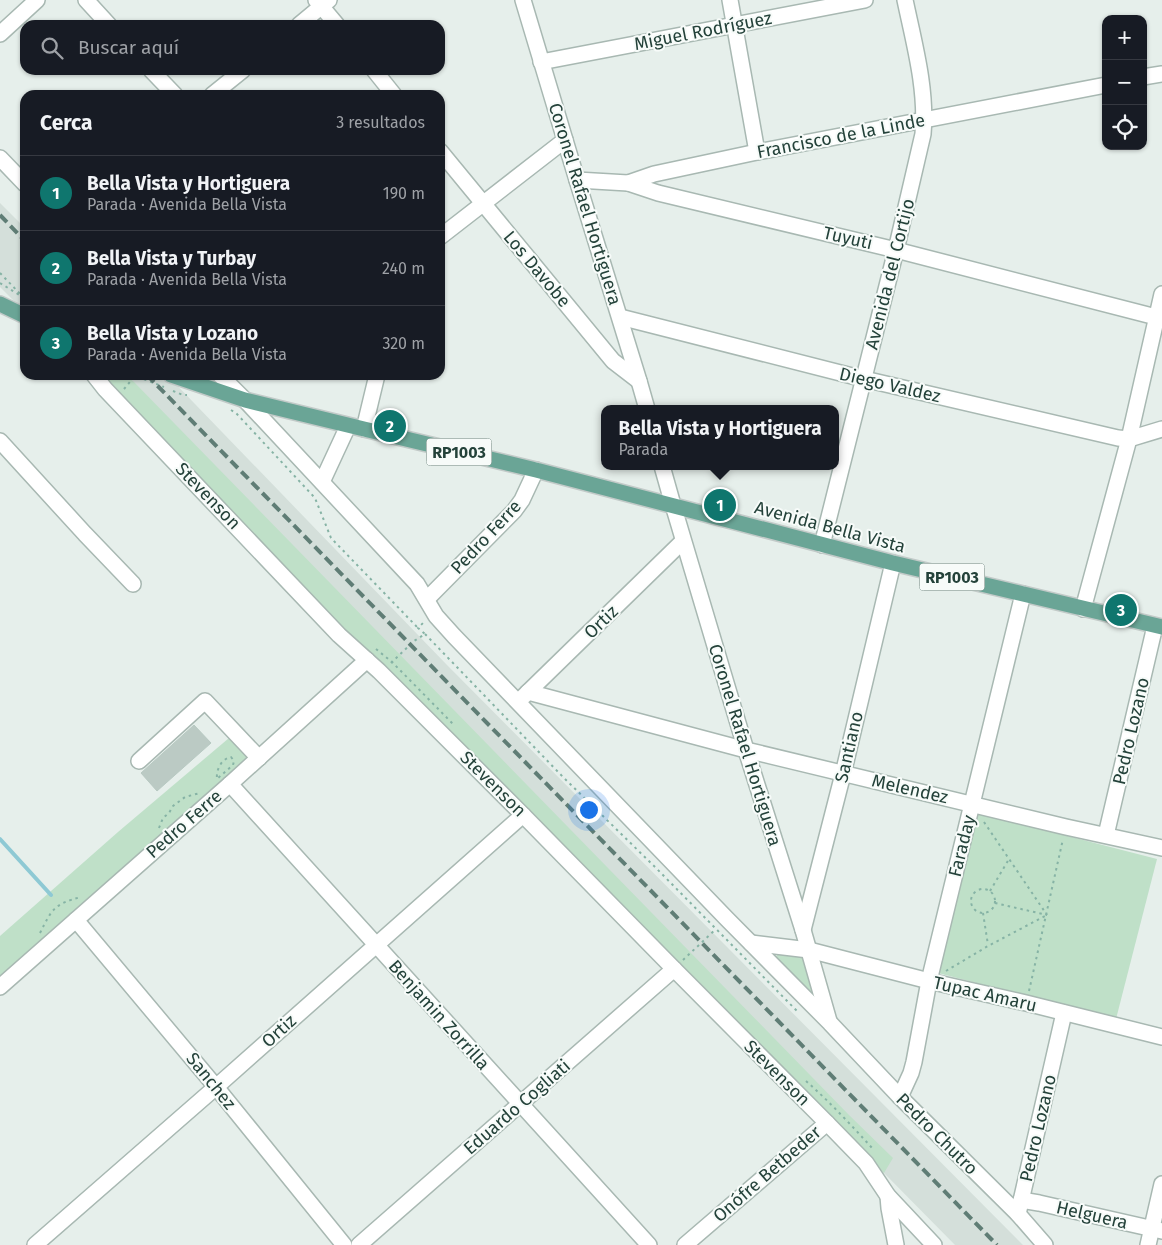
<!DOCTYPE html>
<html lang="es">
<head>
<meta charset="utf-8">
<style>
	body { margin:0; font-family:"Fira Sans",sans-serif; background:#20242c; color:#f1f3f6 }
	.controls { position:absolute; right:15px; top:15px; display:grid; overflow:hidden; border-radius:10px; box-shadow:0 1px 4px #0004 }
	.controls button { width:45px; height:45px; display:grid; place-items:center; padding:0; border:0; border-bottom:1px solid #363941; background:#171b24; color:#f1f3f6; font:25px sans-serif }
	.you { position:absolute; left:588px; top:809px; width:18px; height:18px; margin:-12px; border:4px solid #fff; border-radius:50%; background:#1a73e8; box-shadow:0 0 0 8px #1a73e833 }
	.badge { display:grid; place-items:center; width:32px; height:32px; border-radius:50%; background:#0f766e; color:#fff; font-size:16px; font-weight:700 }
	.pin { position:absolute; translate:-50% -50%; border:2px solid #fff; box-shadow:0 1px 5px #0006 }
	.popup { position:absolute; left:601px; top:405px; width:238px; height:65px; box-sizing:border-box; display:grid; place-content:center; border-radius:10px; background:#171b24; filter:drop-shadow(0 1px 4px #0005); font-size:16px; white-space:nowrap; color:#9ea1a6 }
	.popup b { font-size:19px; color:#f1f3f6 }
	.popup::after { content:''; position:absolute; left:50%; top:100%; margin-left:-10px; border:10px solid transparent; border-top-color:#171b24 }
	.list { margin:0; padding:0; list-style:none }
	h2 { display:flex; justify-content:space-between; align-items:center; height:65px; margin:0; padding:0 20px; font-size:21px }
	h2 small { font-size:16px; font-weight:400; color:#9ea1a6 }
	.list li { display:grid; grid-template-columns:32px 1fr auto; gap:15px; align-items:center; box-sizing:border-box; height:75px; padding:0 20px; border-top:1px solid #363941 }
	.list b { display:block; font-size:19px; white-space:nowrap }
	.list p { margin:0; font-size:16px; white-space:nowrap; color:#9ea1a6 }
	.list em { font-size:16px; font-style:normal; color:#9ea1a6 }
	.icon { flex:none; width:28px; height:28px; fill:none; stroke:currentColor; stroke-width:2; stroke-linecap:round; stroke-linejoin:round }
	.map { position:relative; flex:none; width:1162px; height:1245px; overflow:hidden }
	.search { position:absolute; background:#171b24; box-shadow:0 1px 4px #0004; left:20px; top:20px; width:425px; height:55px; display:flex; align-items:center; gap:12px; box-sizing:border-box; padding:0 18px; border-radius:15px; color:#9ea1a6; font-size:19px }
	.panel { position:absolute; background:#171b24; box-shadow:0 1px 4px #0004; left:20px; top:90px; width:425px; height:290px; border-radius:15px }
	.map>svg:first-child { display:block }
	.built { fill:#d4dfda }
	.green { fill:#bfe0c8 }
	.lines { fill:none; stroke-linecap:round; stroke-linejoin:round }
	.stream { stroke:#8ec9d4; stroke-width:4 }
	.building { fill:#bbcac4; stroke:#b8c9c2 }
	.minor-casing { stroke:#a8b8b2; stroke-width:18 }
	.major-casing { stroke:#c2cac8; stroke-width:18 }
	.path { stroke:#86b3a5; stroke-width:2; stroke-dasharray:2.5 4; stroke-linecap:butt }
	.minor { stroke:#fff; stroke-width:15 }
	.major { stroke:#6aa596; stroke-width:15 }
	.rail { stroke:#5f7d75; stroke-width:4; stroke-dasharray:10 5; stroke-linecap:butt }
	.labels { text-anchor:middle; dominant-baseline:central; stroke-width:4; stroke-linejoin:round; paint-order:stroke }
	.shield { fill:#f7fbf9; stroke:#637a73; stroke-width:1 }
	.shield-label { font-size:16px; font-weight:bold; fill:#24423a }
	.street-label { font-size:18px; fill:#24423a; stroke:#f7fbf9 }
</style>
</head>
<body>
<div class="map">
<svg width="1162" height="1245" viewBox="0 0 1162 1245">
	<rect width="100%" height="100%" fill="#e6efeb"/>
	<g class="built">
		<path d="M 0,203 L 25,228 L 25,312 L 0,287 Z"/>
		<path d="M 88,375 L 167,375 L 447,665 L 1023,1245 L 955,1245 L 884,1173 Z"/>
	</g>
	<g class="green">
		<path d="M 106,375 L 125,375 L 134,382 L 849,1115 L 893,1158 L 884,1173 L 861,1153 L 372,660 L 108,384 Z"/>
		<path d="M 242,727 L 259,748 L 0,977 L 0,936 L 118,832 Z"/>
		<path d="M 978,813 L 1157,859 L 1116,1019 L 938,973 Z"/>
		<path d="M 778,953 L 802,955 L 806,960 L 813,997 L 775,959 Z"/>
	</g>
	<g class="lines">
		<path class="stream" d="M 0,839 L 51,895"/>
	</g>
	<path class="building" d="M 194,725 L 211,743 L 157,791 L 141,773 Z"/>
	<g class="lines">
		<defs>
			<g id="minor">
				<path d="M 86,0 L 109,25"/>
				<path d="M 316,0 L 337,25"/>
				<path d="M 523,0 L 577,180 L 639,381 L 647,409"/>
				<path d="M 730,0 L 757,152"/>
				<path d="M 299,25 L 329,0"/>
				<path d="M 0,34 L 37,0"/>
				<path d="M 541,62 L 865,0"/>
				<path d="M 151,70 L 175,95"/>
				<path d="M 374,70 L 394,95"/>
				<path d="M 1143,77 L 1162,74"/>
				<path d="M 212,95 L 243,70"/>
				<path d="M 440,151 L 613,361 L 639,381"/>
				<path d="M 0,158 L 25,184"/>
				<path d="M 577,180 L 628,183 L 654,174 L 757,152 L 1106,85"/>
				<path d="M 628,183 L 658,193 L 896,250 L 1156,317"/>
				<path d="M 440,237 L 565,140"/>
				<path d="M 620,317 L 864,379 L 1118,438 L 1129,439 L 1162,429"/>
				<path d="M 94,375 L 105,389 L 339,635 L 379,671 L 523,815 L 674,969 L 827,1123 L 866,1163 L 888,1196 L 934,1245"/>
				<path d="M 220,375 L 245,400 L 417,584 L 436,616 L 454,636 L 727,919 L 830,1023 L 900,1097 L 1018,1214 L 1045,1245"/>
				<path d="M 364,429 L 377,375"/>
				<path d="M 0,441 L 85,534 L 133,584"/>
				<path d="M 662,466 L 673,505 L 746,750 L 803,930 L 829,1021"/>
				<path d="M 322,482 L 348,426"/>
				<path d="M 822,545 L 896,250 L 923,134 C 927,89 914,43 905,0"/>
				<path d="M 427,599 L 514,511 L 522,500 L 536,470"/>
				<path d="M 1083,609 L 1129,439 L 1162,294"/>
				<path d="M 528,692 L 746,750 L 1066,827 L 1162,848"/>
				<path d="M 523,697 L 683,541"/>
				<path d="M 139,761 L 205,701 L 259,758"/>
				<path d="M 230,784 L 649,1245"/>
				<path d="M 1106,835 L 1155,626"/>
				<path d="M 76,920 L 216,1087 L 344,1245"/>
				<path d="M 803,930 L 843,774 L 893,563"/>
				<path d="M 751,943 L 809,950 L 929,981 L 1026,1003 L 1162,1037"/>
				<path d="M 0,987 L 230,784 L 367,660"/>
				<path d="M 900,1097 L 911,1073 L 914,1062 L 929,981 L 1023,594"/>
				<path d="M 888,1196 L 889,1208 L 896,1245"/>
				<path d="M 1021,1200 L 1039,1203 L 1162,1231"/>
				<path d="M 1018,1214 L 1064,1013"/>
				<path d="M 35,1245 L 216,1087 L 523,815"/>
				<path d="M 359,1245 L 674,969"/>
				<path d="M 685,1245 L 827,1123"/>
				<path d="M 1148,1245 L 1162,1184"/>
			</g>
			<g id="major">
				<path d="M 0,304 L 25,316"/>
				<path d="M 171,375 L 245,400 L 364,429 L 536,470 L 893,563 L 1162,627"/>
			</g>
		</defs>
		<use href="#minor" class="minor-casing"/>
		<use href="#major" class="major-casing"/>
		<g class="path">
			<path d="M 0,273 L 25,299"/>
			<path d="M 0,283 L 21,296"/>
			<path d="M 124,389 L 134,377 L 141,378 L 164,387"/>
			<path d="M 173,391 L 183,395 L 187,395"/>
			<path d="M 231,410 L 236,413 L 315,498 L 331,538 L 418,628"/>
			<path d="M 425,634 L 563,777 L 656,868 L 797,1011 L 797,1010"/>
			<path d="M 376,649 L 392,662 L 453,724"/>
			<path d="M 391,663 L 414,641 L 425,634 L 418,628 L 424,622"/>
			<path d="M 231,757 L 234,761 L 233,765 L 217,779 C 216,770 221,759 231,757 Z"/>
			<path d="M 984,822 L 1047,915"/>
			<path d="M 159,828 L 163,818 L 169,813 L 173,806 L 185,797 L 200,793"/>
			<circle cx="983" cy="901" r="12"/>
			<path d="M 990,891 L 1009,859"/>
			<path d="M 995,903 L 1047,915"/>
			<path d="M 983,913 L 988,945"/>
			<path d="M 40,933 C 52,909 54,904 81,897"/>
			<path d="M 683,960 L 716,929"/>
			<path d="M 946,971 L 988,946 L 1047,915"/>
			<path d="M 1029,991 L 1063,839"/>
			<path d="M 806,1081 C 830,1102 852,1126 873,1149 L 873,1151"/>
		</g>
		<use href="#minor" class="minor"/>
		<use href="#major" class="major"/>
		<g class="rail">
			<path d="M 0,215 L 25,241"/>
			<path d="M 147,375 L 997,1245"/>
		</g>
	</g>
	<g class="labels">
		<g class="shield">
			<rect x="426.5" y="438.5" width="65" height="27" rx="4"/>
			<rect x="919.5" y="563.5" width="65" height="27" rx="4"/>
		</g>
		<g class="shield-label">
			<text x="459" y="452">RP1003</text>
			<text x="952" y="577">RP1003</text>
		</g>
		<g class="street-label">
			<text transform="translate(703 31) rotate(-11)">Miguel Rodríguez</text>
			<text transform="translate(841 136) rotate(-11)">Francisco de la Linde</text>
			<text transform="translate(585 204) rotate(73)">Coronel Rafael Hortiguera</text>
			<text transform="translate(848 238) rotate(13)">Tuyuti</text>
			<text transform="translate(537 269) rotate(50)">Los Davobe</text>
			<text transform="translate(890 274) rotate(-76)">Avenida del Cortijo</text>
			<text transform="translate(890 385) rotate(13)">Diego Valdez</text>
			<text transform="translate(208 496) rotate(46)">Stevenson</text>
			<text transform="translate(830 527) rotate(15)">Avenida Bella Vista</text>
			<text transform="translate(486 537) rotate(-47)">Pedro Ferre</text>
			<text transform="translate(601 622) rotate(-44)">Ortiz</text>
			<text transform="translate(1131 731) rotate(-77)">Pedro Lozano</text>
			<text transform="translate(745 745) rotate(73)">Coronel Rafael Hortiguera</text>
			<text transform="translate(849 747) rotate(-77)">Santiano</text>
			<text transform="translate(493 784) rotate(45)">Stevenson</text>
			<text transform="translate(910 789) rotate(13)">Melendez</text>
			<text transform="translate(184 824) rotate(-41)">Pedro Ferre</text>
			<text transform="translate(962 846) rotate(-76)">Faraday</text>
			<text transform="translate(985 994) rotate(13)">Tupac Amaru</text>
			<text transform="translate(439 1015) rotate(48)">Benjamin Zorrilla</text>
			<text transform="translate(279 1031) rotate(-42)">Ortiz</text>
			<text transform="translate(777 1073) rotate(45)">Stevenson</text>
			<text transform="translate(211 1081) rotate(51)">Sanchez</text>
			<text transform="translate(517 1107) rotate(-41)">Eduardo Cogliati</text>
			<text transform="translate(1038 1128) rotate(-77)">Pedro Lozano</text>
			<text transform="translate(937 1134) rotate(45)">Pedro Chutro</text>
			<text transform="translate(767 1174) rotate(-41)">Onófre Betbeder</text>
			<text transform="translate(1092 1215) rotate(13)">Helguera</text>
		</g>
	</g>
</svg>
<div class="controls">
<button>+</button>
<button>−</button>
<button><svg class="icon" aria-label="locate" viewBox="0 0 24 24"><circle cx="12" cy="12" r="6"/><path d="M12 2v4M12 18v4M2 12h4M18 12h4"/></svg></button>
</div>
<div class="you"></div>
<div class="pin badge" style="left:720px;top:505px">1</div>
<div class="popup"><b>Bella Vista y Hortiguera</b>Parada</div>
<div class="pin badge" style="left:390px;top:426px">2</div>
<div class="pin badge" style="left:1121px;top:610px">3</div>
<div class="search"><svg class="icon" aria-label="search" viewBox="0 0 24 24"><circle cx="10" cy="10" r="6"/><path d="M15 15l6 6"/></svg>Buscar aquí</div>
<section class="panel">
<h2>Cerca<small>3 resultados</small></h2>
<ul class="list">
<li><span class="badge">1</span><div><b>Bella Vista y Hortiguera</b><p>Parada · Avenida Bella Vista</p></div><em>190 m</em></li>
<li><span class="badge">2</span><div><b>Bella Vista y Turbay</b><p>Parada · Avenida Bella Vista</p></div><em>240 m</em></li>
<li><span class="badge">3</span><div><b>Bella Vista y Lozano</b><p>Parada · Avenida Bella Vista</p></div><em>320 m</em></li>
</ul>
</section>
</div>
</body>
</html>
